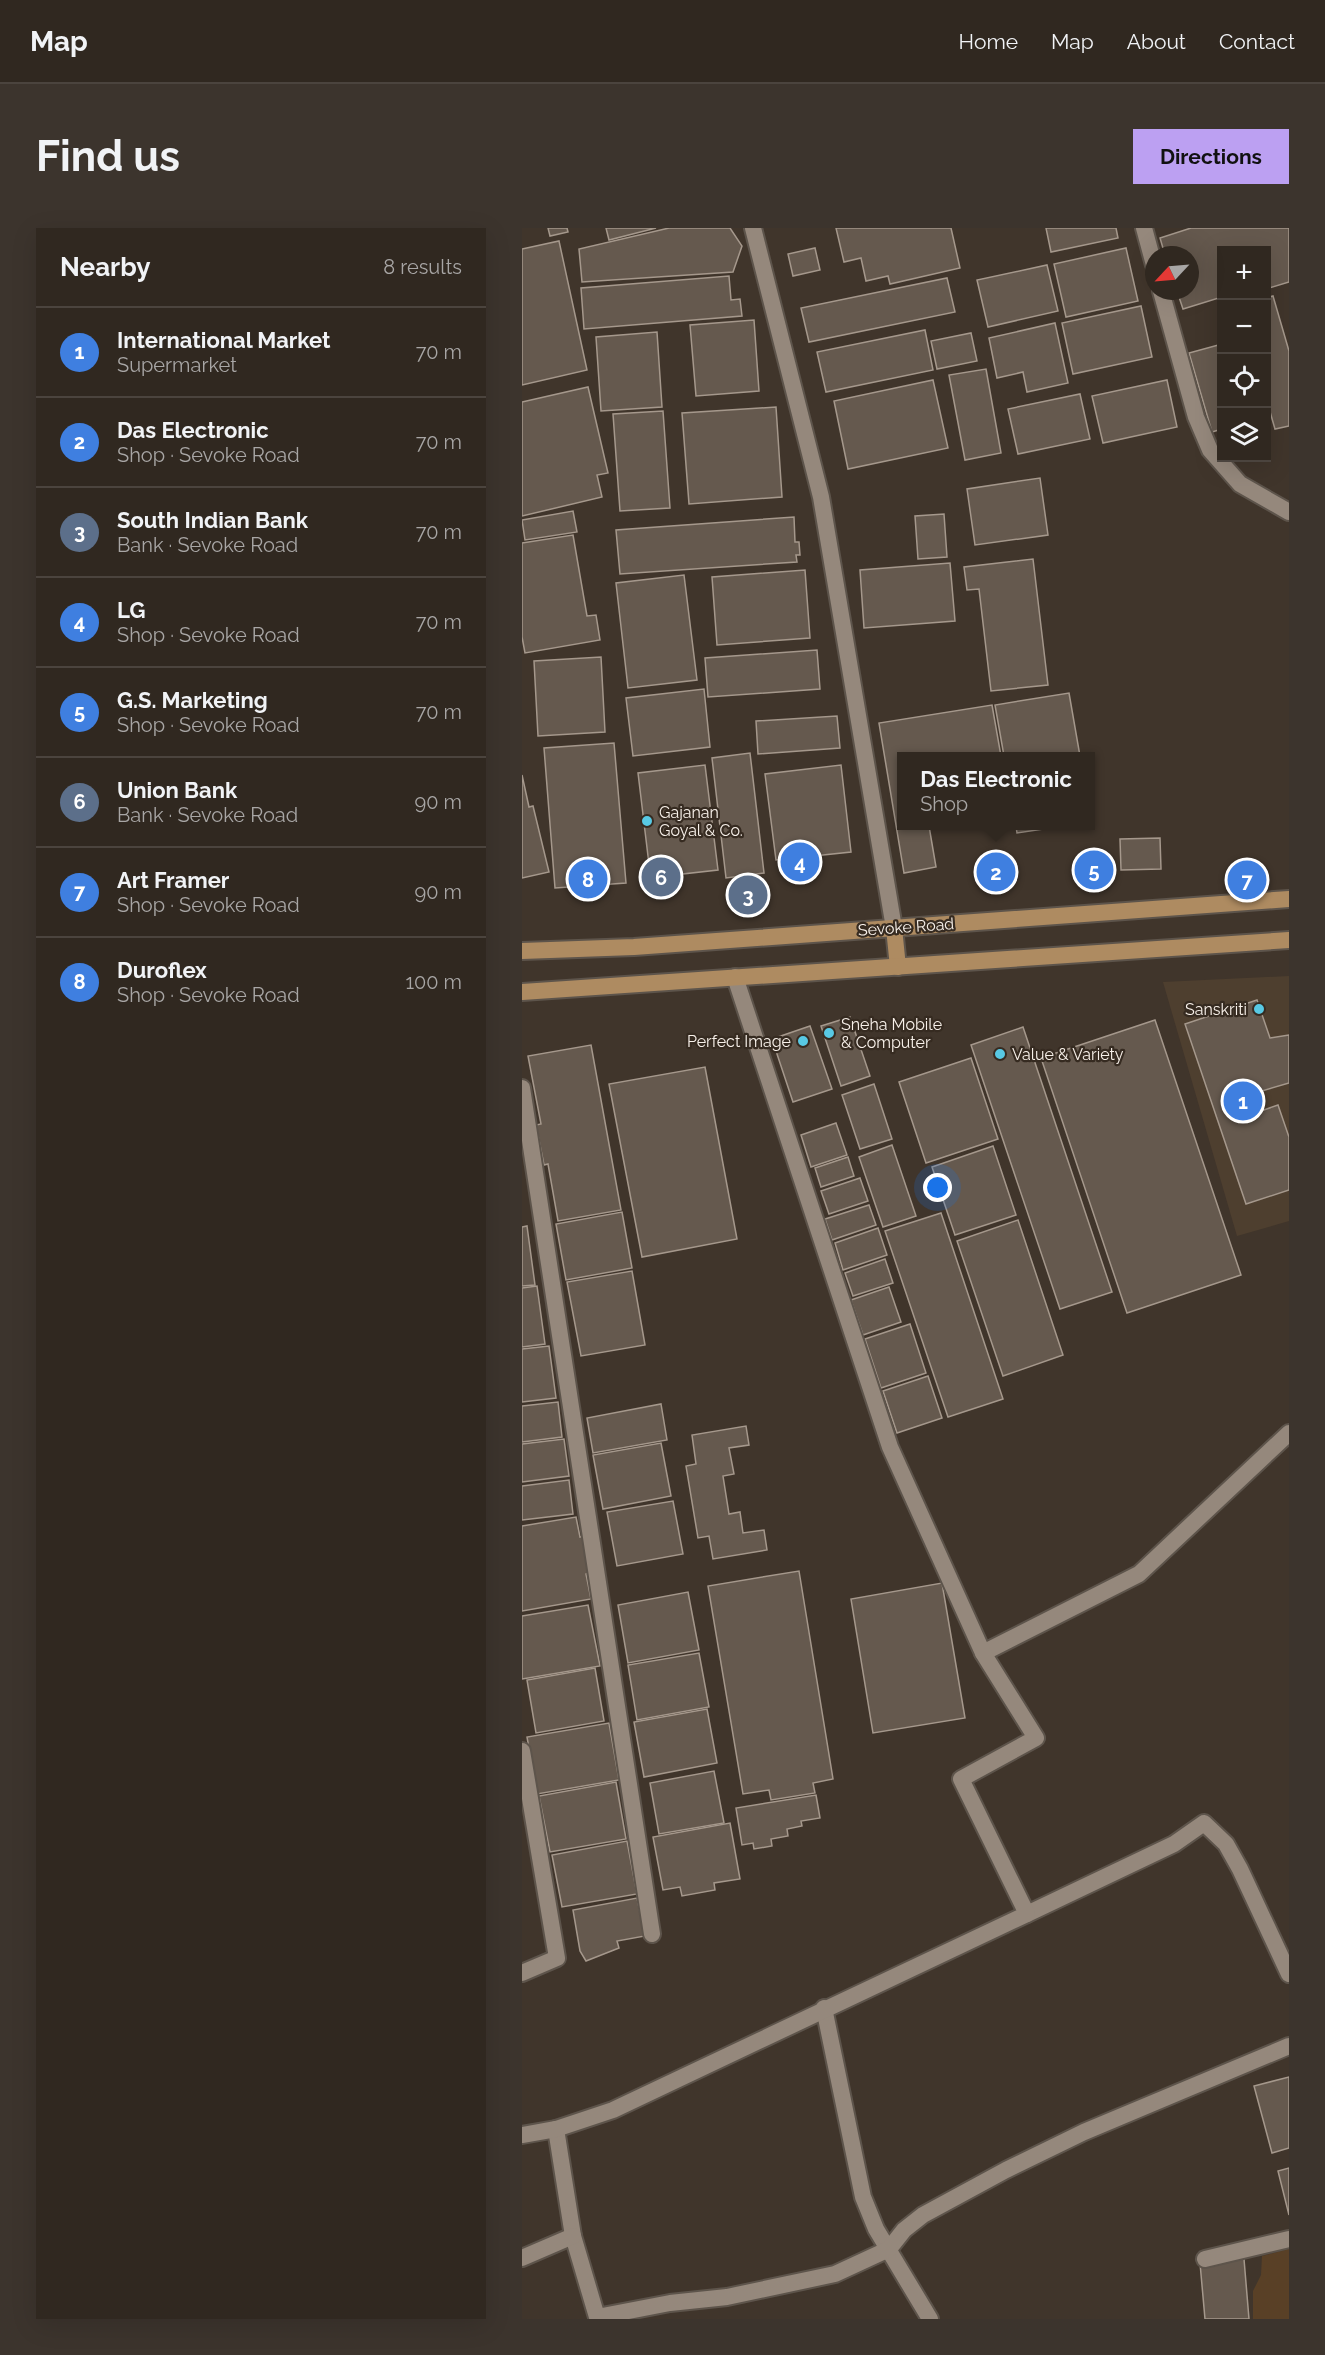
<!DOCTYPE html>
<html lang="en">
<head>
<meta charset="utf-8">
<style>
	body { margin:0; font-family:Raleway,sans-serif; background:#3c342d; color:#f1f3f6 }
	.controls { position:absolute; right:18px; top:18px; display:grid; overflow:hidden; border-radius:0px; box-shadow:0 6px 24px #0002 }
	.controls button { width:54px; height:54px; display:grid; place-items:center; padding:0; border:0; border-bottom:2px solid #4b443e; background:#302820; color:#f1f3f6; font:30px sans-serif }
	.compass { position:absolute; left:623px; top:18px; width:54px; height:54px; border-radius:50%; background:#302820; box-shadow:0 6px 24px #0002; rotate:244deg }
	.you { position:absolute; left:416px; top:960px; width:21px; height:21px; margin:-15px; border:4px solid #fff; border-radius:50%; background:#1a73e8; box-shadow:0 0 0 9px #1a73e833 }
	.badge { display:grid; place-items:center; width:39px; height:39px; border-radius:50%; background:#bca0f2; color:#fff; font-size:20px; font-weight:700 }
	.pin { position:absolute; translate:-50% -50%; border:3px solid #fff; box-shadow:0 2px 6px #0006 }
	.popup { position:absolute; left:375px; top:524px; width:198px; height:78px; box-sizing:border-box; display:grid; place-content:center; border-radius:0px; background:#302820; filter:drop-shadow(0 2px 4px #0005); font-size:20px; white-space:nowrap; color:#a8a6a5 }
	.popup b { font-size:22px; color:#f1f3f6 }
	.popup::after { content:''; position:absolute; left:50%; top:100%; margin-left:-12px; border:12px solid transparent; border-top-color:#302820 }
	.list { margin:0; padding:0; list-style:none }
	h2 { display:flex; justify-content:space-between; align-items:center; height:78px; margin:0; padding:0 24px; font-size:26px }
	h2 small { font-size:20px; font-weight:400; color:#a8a6a5 }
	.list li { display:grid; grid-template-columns:39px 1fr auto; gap:18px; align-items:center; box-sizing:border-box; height:90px; padding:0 24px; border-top:2px solid #4b443e }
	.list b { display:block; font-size:22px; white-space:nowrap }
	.list p { margin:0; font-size:20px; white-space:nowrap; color:#a8a6a5 }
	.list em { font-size:20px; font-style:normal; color:#a8a6a5 }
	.icon { flex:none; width:33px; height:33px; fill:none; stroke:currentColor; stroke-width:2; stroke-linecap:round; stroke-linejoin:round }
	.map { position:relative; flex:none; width:767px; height:2091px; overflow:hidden; border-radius:0px }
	header { display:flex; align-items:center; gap:36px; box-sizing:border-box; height:84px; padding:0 30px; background:#302820; border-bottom:2px solid #4b443e }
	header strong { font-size:28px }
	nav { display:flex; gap:33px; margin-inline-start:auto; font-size:21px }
	.intro { display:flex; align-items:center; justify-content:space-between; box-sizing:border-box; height:144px; padding:0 36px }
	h1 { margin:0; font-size:42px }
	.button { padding:15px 27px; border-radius:0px; background:#bca0f2; color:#111; font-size:21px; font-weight:700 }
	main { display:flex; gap:36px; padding:0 36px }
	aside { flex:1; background:#302820; border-radius:0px; box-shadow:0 6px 24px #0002 }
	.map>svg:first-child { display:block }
	.built { fill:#4e3f2f }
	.green { fill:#594026 }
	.building { fill:#65594e; stroke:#a5988c; stroke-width:1.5 }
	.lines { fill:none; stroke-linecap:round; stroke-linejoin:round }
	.minor-casing { stroke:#5d544b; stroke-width:20 }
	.secondary-casing { stroke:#5d544b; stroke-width:20 }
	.minor { stroke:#95887c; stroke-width:16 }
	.secondary { stroke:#ae8b61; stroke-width:16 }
	.poi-dot { fill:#58c9e4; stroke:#362b21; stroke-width:2 }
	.labels { text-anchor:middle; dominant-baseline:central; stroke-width:4.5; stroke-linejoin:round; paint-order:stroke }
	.poi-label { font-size:16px; fill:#f8f1ea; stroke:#362b21; text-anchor:start }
	.street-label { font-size:16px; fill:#f8f1ea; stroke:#362b21 }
</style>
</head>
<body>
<header>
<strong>Map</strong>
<nav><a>Home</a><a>Map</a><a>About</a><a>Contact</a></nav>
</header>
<div class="intro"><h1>Find us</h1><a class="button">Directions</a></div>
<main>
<aside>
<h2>Nearby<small>8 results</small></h2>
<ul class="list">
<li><span class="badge" style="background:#3f7fe0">1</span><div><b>International Market</b><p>Supermarket</p></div><em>70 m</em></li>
<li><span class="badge" style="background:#3f7fe0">2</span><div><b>Das Electronic</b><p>Shop · Sevoke Road</p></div><em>70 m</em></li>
<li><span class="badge" style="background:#5c6f8a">3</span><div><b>South Indian Bank</b><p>Bank · Sevoke Road</p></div><em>70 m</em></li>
<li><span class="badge" style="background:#3f7fe0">4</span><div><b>LG</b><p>Shop · Sevoke Road</p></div><em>70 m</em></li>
<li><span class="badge" style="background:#3f7fe0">5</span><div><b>G.S. Marketing</b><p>Shop · Sevoke Road</p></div><em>70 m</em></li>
<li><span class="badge" style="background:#5c6f8a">6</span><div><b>Union Bank</b><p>Bank · Sevoke Road</p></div><em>90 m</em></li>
<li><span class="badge" style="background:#3f7fe0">7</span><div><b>Art Framer</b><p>Shop · Sevoke Road</p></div><em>90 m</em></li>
<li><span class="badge" style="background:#3f7fe0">8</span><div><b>Duroflex</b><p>Shop · Sevoke Road</p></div><em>100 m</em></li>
</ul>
</aside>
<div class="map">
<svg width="767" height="2091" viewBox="0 0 767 2091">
	<rect width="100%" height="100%" fill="#40352b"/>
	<path class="built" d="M 767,748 L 767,993 L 715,1008 L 641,754 Z"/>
	<path class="green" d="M 767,2021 L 767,2091 L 731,2091 L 731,2063 L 739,2047 L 740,2028 Z"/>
	<g class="building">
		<path d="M 26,0 L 45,0 L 46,4 L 28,8 Z"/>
		<path d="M 84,0 L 134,0 L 87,12 Z"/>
		<path d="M 147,0 L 208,0 L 220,18 L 211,44 L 60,54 L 57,21 Z"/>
		<path d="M 314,0 L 429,0 L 438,40 L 368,56 L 366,48 L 344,53 L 339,30 L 322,34 Z"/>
		<path d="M 524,0 L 594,0 L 596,10 L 529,24 Z"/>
		<path d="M 669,0 L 767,0 L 767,54 L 744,61 L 744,22 L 700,22 L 700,69 L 661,81 L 655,63 L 668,63 L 668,27 L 643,27 L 638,10 Z"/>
		<path d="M 37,13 L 65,142 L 0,157 L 0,21 Z"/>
		<path d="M 293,20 L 298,42 L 271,48 L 266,26 Z"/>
		<path d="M 604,20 L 616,73 L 544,89 L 532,36 Z"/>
		<path d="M 525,37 L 536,83 L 466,99 L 455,52 Z"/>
		<path d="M 207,48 L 209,72 L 218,71 L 220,88 L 62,101 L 59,60 Z"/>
		<path d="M 425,50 L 433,84 L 287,114 L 279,80 Z"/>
		<path d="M 751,68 L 767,123 L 767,198 L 753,201 L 744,170 L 744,70 Z"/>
		<path d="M 619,78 L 630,129 L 551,146 L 540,95 Z"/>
		<path d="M 232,92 L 237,163 L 174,168 L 168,97 Z"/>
		<path d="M 533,95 L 546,155 L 505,164 L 501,144 L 475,150 L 467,110 Z"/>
		<path d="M 403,102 L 411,142 L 304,164 L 295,124 Z"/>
		<path d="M 135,104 L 140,179 L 79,183 L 74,109 Z"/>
		<path d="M 449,105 L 455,133 L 415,141 L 409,113 Z"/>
		<path d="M 700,116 L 700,201 L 690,204 L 667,125 Z"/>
		<path d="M 464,141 L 479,225 L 443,232 L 427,147 Z"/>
		<path d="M 411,152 L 426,220 L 326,241 L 312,173 Z"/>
		<path d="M 645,152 L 655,199 L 581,215 L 570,168 Z"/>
		<path d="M 66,159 L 86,245 L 75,247 L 80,269 L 0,288 L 0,174 Z"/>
		<path d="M 558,166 L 568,211 L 496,226 L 486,181 Z"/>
		<path d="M 254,179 L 260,269 L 167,276 L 160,185 Z"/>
		<path d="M 141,183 L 148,280 L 98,283 L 91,186 Z"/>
		<path d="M 518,250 L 526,307 L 453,317 L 445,261 Z"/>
		<path d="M 51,283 L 55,304 L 3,312 L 0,292 Z"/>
		<path d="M 422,286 L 425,329 L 396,331 L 393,288 Z"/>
		<path d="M 272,289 L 273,314 L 277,314 L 278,327 L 274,327 L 275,334 L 98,346 L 94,302 Z"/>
		<path d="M 51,307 L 65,388 L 74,387 L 78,412 L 3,425 L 0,409 L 0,315 Z"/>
		<path d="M 511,331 L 526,457 L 469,463 L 457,361 L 445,362 L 442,339 Z"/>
		<path d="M 428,335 L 433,393 L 342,400 L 338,342 Z"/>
		<path d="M 283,342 L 288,410 L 195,417 L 190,349 Z"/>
		<path d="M 162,347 L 175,452 L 106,460 L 94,355 Z"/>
		<path d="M 295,422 L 298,461 L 186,469 L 183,430 Z"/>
		<path d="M 79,429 L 83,504 L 16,508 L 12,433 Z"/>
		<path d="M 182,461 L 188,519 L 111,528 L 104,470 Z"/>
		<path d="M 547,465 L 558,528 L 482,528 L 473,477 Z"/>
		<path d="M 470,477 L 479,528 L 380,528 L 380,598 L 407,598 L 414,639 L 382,645 L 357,495 Z"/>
		<path d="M 315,488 L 318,520 L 236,526 L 234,493 Z"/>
		<path d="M 92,515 L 104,655 L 33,660 L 22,520 Z"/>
		<path d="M 228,525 L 242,645 L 204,650 L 190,530 Z"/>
		<path d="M 183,537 L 196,642 L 152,647 L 153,650 L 129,653 L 116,545 Z"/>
		<path d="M 319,537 L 329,624 L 254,632 L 243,546 Z"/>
		<path d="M 0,547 L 7,579 L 11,578 L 27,644 L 0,650 Z"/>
		<path d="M 494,598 L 542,598 L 495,605 Z"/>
		<path d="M 638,610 L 639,641 L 599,642 L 598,611 Z"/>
		<path d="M 735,772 L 748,810 L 767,807 L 767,855 L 733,865 L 739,883 L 756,877 L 767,909 L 767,962 L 724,976 L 663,796 Z"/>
		<path d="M 328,789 L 348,848 L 319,858 L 299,798 Z"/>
		<path d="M 633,792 L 719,1047 L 605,1085 L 519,830 Z"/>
		<path d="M 288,798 L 310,861 L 271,874 L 250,811 Z"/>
		<path d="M 501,799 L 590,1064 L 538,1081 L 449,817 Z"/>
		<path d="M 69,817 L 99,982 L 36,993 L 26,936 L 22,937 L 14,897 L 19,896 L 6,828 Z"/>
		<path d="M 449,830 L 476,911 L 404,935 L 377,854 Z"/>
		<path d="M 183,839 L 215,1011 L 120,1029 L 87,856 Z"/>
		<path d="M 352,856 L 370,911 L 338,921 L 320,867 Z"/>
		<path d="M 314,895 L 325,927 L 289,939 L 279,907 Z"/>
		<path d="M 370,917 L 394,988 L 361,999 L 337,929 Z"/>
		<path d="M 471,918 L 494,987 L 433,1007 L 410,939 Z"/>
		<path d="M 326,929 L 332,948 L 299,959 L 293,940 Z"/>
		<path d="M 338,950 L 346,973 L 307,986 L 299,963 Z"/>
		<path d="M 347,977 L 354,997 L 310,1012 L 303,991 Z"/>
		<path d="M 100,984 L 110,1040 L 44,1052 L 34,996 Z"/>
		<path d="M 419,985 L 481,1171 L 426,1189 L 363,1003 Z"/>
		<path d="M 496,992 L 541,1127 L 481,1148 L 435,1013 Z"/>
		<path d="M 5,998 L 13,1057 L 0,1058 L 0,999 Z"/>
		<path d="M 356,1000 L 365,1027 L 321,1042 L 313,1015 Z"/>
		<path d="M 363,1031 L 371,1055 L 331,1068 L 323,1045 Z"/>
		<path d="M 110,1043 L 123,1117 L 59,1128 L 45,1054 Z"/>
		<path d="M 15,1058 L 23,1116 L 0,1119 L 0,1060 Z"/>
		<path d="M 367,1059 L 379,1094 L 341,1107 L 329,1072 Z"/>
		<path d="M 388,1096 L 404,1145 L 359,1160 L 343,1111 Z"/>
		<path d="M 27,1118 L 34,1170 L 0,1174 L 0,1121 Z"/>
		<path d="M 406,1148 L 420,1190 L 375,1205 L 361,1163 Z"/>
		<path d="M 36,1174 L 40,1209 L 0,1214 L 0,1178 Z"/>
		<path d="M 139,1176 L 145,1212 L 71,1225 L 65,1190 Z"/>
		<path d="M 224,1198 L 227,1217 L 207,1220 L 212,1246 L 201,1248 L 207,1286 L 218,1284 L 221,1305 L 242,1302 L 245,1322 L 191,1331 L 187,1308 L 176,1310 L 164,1238 L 174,1236 L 170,1207 Z"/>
		<path d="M 42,1211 L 47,1248 L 0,1254 L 0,1216 Z"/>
		<path d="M 139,1215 L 149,1268 L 81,1281 L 71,1227 Z"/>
		<path d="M 47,1252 L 51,1286 L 0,1292 L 0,1258 Z"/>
		<path d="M 151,1273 L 161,1326 L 95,1338 L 85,1284 Z"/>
		<path d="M 54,1289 L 58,1309 L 62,1308 L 68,1345 L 64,1346 L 69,1371 L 0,1383 L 0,1298 Z"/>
		<path d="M 277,1343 L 311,1551 L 291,1555 L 293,1565 L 249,1572 L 247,1562 L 221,1566 L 186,1358 Z"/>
		<path d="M 420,1355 L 443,1490 L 351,1505 L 329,1371 Z"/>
		<path d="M 166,1364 L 177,1422 L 106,1435 L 96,1377 Z"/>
		<path d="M 66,1377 L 78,1438 L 0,1451 L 0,1388 Z"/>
		<path d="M 177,1425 L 187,1479 L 115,1492 L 106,1437 Z"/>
		<path d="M 73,1440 L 82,1493 L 14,1505 L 5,1452 Z"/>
		<path d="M 185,1481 L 195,1535 L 122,1549 L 112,1494 Z"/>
		<path d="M 87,1495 L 97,1552 L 15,1566 L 5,1509 Z"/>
		<path d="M 192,1543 L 202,1595 L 137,1606 L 128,1555 Z"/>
		<path d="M 94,1554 L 104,1611 L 28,1624 L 17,1568 Z"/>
		<path d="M 294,1567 L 298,1590 L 279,1593 L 280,1598 L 265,1601 L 266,1608 L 249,1611 L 250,1618 L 232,1621 L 231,1615 L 220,1617 L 214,1580 Z"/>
		<path d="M 208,1595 L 218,1651 L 192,1655 L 193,1662 L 160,1668 L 158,1659 L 141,1662 L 131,1609 Z"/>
		<path d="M 105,1613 L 115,1666 L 40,1679 L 30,1627 Z"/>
		<path d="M 115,1670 L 123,1708 L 95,1713 L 97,1720 L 64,1733 L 58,1723 L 51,1682 Z"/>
		<path d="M 767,1849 L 767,1920 L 750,1925 L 732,1858 Z"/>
		<path d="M 767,1940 L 767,1987 L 756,1943 Z"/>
		<path d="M 722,2031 L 727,2091 L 683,2091 L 678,2035 Z"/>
	</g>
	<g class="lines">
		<defs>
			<g id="minor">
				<path d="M 231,0 L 299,269 L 372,700"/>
				<path d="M 622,0 L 632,37"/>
				<path d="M 639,63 L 674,189 L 688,222 L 718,256 L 767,284"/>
				<path d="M 0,860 L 130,1706"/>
				<path d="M 461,1425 L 617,1346 L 767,1205"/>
				<path d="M 0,1523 L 35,1730 L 0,1745"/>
				<path d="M 505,1686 L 652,1616 L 682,1595 L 704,1616 L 718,1641 L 767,1746"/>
				<path d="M 302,1780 L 341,1969 L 354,2001 L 408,2091"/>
				<path d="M 34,1901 L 51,2008 L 75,2089 L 148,2075 L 205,2069 L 313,2046 L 367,2021 L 382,2002 L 401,1987 L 484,1942 L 562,1904 L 767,1818"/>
				<path d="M 0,1907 L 34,1901 L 91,1882 L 505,1686 L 439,1551 L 514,1510 L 461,1425 L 368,1219 L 213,749"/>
				<path d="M 0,2030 L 51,2008"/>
				<path d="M 683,2031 L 767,2011"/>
			</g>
			<g id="secondary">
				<path d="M 372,700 L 376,739"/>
				<path d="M 0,723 L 112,719 L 767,671"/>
				<path d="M 0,764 L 767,712"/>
			</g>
		</defs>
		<use href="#minor" class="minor-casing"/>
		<use href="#secondary" class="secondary-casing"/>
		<use href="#minor" class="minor"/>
		<use href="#secondary" class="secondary"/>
	</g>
	<g class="poi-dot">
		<circle cx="125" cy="593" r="6"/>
		<circle cx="737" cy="781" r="6"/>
		<circle cx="307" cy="805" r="6"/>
		<circle cx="281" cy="813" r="6"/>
		<circle cx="478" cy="826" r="6"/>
	</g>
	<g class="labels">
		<g class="poi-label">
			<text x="137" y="584">Gajanan<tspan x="137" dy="18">Goyal &amp; Co.</tspan></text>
			<text x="725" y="781" text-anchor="end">Sanskriti</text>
			<text x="319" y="796">Sneha Mobile<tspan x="319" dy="18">&amp; Computer</tspan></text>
			<text x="269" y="813" text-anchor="end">Perfect Image</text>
			<text x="490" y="826">Value &amp; Variety</text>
		</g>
		<g class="street-label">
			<text transform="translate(384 699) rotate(-4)">Sevoke Road</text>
		</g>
	</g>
</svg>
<div class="controls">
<button>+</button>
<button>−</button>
<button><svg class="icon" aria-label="locate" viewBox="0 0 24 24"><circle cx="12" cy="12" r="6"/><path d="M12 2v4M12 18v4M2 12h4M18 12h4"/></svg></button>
<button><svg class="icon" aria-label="layers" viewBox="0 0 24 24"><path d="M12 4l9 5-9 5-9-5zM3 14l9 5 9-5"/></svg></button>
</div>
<svg class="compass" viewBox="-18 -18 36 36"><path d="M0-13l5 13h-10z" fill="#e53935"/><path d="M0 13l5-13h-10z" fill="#a8a6a5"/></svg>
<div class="you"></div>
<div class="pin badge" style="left:721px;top:873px;background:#3f7fe0">1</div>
<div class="pin badge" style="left:474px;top:644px;background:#3f7fe0">2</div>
<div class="popup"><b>Das Electronic</b>Shop</div>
<div class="pin badge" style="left:226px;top:667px;background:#5c6f8a">3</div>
<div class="pin badge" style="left:278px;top:634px;background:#3f7fe0">4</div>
<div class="pin badge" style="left:572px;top:642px;background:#3f7fe0">5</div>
<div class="pin badge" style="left:139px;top:649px;background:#5c6f8a">6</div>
<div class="pin badge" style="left:725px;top:652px;background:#3f7fe0">7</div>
<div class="pin badge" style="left:66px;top:651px;background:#3f7fe0">8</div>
</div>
</main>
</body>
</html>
